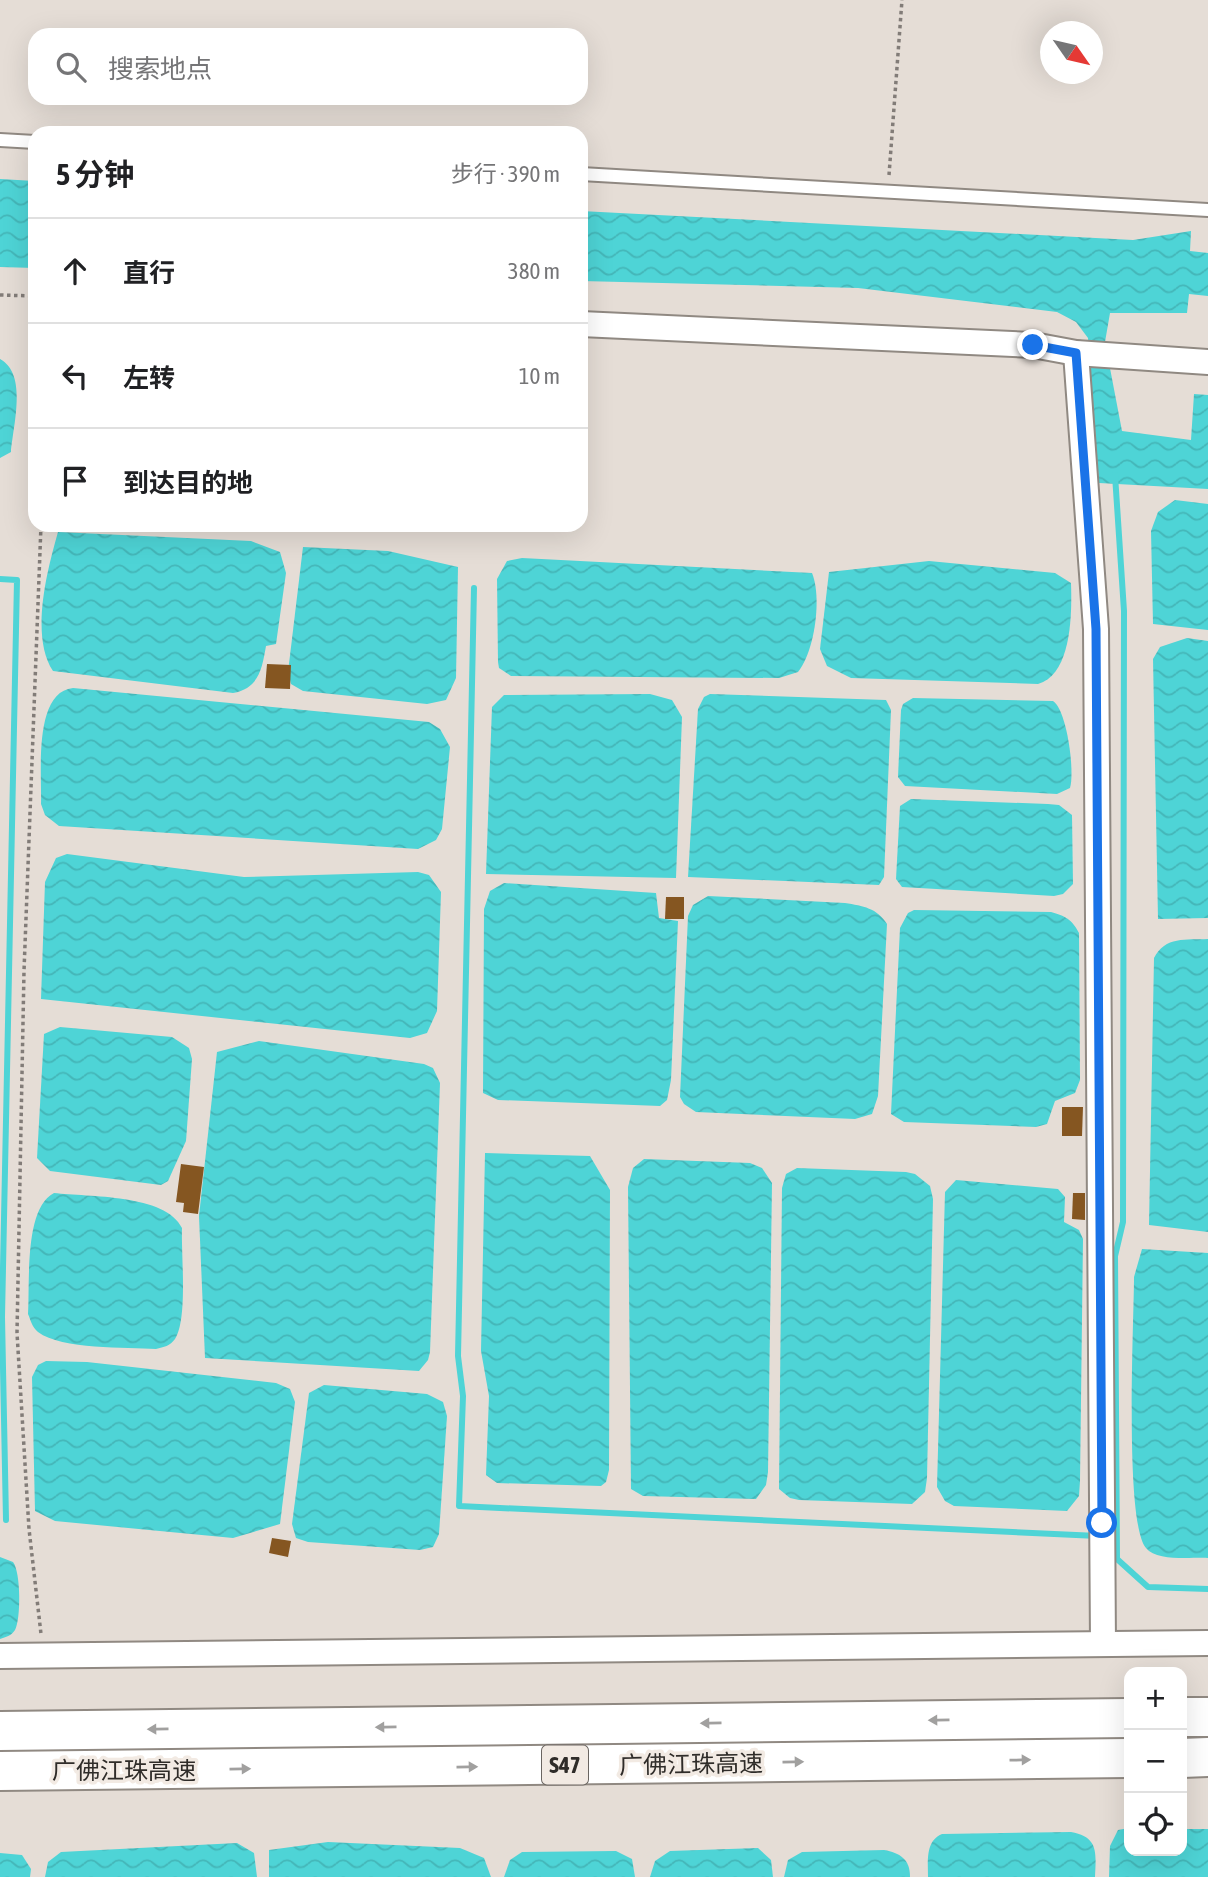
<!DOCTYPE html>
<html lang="zh">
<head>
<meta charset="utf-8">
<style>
	body { margin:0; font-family:"Asap Condensed","Noto Sans SC",sans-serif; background:#f2f2f2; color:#202124 }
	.controls { position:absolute; right:21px; bottom:21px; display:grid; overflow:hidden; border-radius:14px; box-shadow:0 7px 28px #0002 }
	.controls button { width:63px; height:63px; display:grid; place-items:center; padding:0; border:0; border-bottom:2px solid #e0e0e0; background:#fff; color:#202124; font:35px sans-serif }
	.compass { position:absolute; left:1040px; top:21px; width:63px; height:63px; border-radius:50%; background:#fff; box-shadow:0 7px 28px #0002; rotate:124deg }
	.stop { position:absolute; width:21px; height:21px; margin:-16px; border:5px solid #1a73e8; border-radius:50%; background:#fff }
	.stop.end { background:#1a73e8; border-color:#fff; box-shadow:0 2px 7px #0008 }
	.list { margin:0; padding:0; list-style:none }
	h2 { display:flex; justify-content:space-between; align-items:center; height:91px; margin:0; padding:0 28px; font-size:30px }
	h2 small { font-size:23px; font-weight:400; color:#757577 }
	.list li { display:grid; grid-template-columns:46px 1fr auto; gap:21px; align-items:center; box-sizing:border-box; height:105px; padding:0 28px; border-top:2px solid #e0e0e0 }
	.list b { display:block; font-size:26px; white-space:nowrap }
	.list em { font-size:23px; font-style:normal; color:#757577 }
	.icon { flex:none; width:38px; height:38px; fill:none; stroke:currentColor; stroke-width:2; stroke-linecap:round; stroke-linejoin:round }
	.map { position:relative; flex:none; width:1208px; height:1877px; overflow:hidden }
	.search { position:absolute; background:#fff; box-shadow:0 7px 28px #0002; left:28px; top:28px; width:560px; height:77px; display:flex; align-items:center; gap:18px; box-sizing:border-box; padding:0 24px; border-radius:21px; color:#757577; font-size:26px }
	.panel { position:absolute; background:#fff; box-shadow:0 7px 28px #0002; left:28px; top:126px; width:560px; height:406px; border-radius:21px }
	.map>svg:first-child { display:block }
	.water { fill:url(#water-waves) }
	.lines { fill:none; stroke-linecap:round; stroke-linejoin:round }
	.stream { stroke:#4ed4d6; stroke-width:6 }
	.building { fill:#855621 }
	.lane-casing { stroke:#908982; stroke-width:16 }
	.street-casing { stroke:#908982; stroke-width:28 }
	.highway-casing { stroke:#908982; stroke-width:42 }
	.path { stroke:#827c78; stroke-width:3.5; stroke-dasharray:3.5 3.5; stroke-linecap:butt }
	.lane { stroke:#fff; stroke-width:12 }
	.street { stroke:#fff; stroke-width:24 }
	.highway { stroke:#fff; stroke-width:38 }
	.oneway { fill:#a1a09f }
	.route { stroke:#1a73e8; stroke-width:9 }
	.labels { text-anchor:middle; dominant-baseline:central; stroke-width:7; stroke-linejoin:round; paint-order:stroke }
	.shield { fill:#f2eae3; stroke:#6a6561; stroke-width:2 }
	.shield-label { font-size:23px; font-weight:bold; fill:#2f2c29 }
	.street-label { font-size:24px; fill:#2f2c29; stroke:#f2eae3 }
</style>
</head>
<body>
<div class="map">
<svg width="1208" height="1877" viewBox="0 0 1208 1877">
	<defs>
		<pattern id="water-waves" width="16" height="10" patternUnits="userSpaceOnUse" patternTransform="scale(1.75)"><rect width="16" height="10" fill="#4ed4d6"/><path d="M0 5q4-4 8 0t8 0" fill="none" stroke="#44b6b8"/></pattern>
	</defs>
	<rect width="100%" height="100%" fill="#e5ddd6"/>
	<g class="water">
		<path d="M 0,179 L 35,181 L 35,268 L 0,267 Z"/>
		<path d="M 581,211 L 1133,240 L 1191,231 L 1190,251 L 1208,253 L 1208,296 L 1189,294 L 1187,313 L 1110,313 L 1105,342 L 1122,431 L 1191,440 L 1194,394 L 1208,395 L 1208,489 L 1099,483 L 1088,338 L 1076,322 L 1057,312 L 858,288 L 581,281 Z"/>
		<path d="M 0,359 C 28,374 13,426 11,452 L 0,458 Z"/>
		<path d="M 1175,500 L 1208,504 L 1208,630 L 1153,624 L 1151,531 L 1158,512 Z"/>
		<path d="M 58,532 L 251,541 L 280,552 L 286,573 L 276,644 L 266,646 C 262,669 259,688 233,693 L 53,671 C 30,636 47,571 58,532 Z"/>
		<path d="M 303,547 L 388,551 L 458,567 L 456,678 L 446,700 L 427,704 L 303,691 L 291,684 L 288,672 Z"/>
		<path d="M 522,558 L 812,573 C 822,597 815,651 798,672 L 779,678 L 511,676 L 499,668 L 498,662 L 497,579 L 507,561 Z"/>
		<path d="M 929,561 L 1055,573 L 1071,583 C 1072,613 1072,674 1038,684 L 851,678 L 827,666 L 820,649 L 829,572 Z"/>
		<path d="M 1187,638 L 1208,641 L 1208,918 L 1158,919 L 1153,659 L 1160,647 Z"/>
		<path d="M 73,688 L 429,722 L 440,729 L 450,747 L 442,829 L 436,840 L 418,849 L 59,826 L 45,815 L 41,804 C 42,774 33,692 73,688 Z"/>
		<path d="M 650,694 L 672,700 L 682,717 L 676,878 L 486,874 L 492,707 L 504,695 Z"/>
		<path d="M 710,694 L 886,700 L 891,710 L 884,877 L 879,885 L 688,877 L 698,709 L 704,697 Z"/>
		<path d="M 913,698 L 1053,701 C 1067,710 1075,772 1070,788 L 1057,794 L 905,786 L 898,777 L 901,710 L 903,704 Z"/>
		<path d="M 911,799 L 1048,804 L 1059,805 L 1072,815 L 1073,884 L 1063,894 L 1054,896 L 902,887 L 896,879 L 900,806 Z"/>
		<path d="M 67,854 L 244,877 L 418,872 L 429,875 L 441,892 L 437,1011 L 427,1033 L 410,1038 L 41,999 L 45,882 L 56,858 Z"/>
		<path d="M 504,883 L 656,893 L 659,918 L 678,921 L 671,1080 L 667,1100 L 660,1106 L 498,1100 L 483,1093 L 484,909 L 490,891 Z"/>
		<path d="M 708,896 L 845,903 C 863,906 877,908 887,924 L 878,1096 L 872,1114 L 855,1119 L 696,1112 L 684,1104 L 680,1097 L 688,916 L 693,905 Z"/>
		<path d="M 914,910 L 1051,912 C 1065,916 1072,919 1079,933 L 1080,1080 L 1075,1093 L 1055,1101 L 1047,1124 L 1036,1127 L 904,1122 L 891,1114 L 900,928 L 908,913 Z"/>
		<path d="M 1208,939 L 1208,1232 L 1149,1225 L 1154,958 C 1165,936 1186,940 1208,939 Z"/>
		<path d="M 60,1027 L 172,1037 L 189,1048 L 192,1059 L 186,1141 L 168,1181 L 161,1185 L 50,1171 L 37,1158 L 44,1034 Z"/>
		<path d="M 259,1041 L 424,1064 L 433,1068 L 440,1083 L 430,1352 L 428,1360 L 419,1371 L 205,1358 L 199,1216 L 217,1052 Z"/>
		<path d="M 485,1153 L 590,1156 L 610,1190 L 609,1470 L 606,1482 L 601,1486 L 497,1483 L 486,1475 L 489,1396 L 481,1351 Z"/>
		<path d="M 644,1159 L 750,1163 L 762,1168 L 772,1183 L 768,1472 L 766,1485 L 756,1499 L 643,1496 L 631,1489 L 628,1187 L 633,1168 Z"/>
		<path d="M 797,1168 L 906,1172 L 915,1174 L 930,1186 L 933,1199 L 927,1478 L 925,1492 L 912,1504 L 799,1500 L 790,1498 L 779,1489 L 782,1188 L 786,1174 Z"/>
		<path d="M 956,1180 L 1058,1189 L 1065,1197 L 1064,1222 L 1079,1230 L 1083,1239 L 1080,1481 L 1079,1496 L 1067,1511 L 954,1506 L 945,1501 L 937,1487 L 945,1192 Z"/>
		<path d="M 54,1193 C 88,1197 166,1194 182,1228 C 181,1254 188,1319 175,1339 C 170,1346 164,1347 156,1349 C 126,1347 62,1350 38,1332 C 32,1327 31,1321 28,1314 C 30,1283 24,1208 54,1193 Z"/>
		<path d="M 1142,1249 L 1208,1253 L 1208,1558 C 1192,1557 1157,1562 1146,1548 C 1124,1522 1134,1321 1134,1277 Z"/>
		<path d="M 46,1361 L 87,1362 L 276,1383 L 290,1389 L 295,1402 L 280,1524 L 233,1538 L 55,1521 L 35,1511 L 32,1377 L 38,1365 Z"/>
		<path d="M 324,1385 L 427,1394 L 443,1402 L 447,1416 L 439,1534 L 433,1547 L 420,1550 L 308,1542 L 296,1538 L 292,1524 L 309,1393 Z"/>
		<path d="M 0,1557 L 13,1562 C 21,1572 21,1620 15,1630 C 11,1636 6,1637 0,1639 Z"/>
		<path d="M 1129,1828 L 1129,1851 L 1182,1851 L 1182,1829 L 1208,1829 L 1208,1877 L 1109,1877 L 1110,1846 L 1118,1830 Z"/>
		<path d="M 1071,1832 C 1099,1837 1096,1853 1095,1877 L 928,1877 C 928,1862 925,1841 942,1834 Z"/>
		<path d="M 328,1842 L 460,1848 L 484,1858 L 491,1877 L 269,1877 L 269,1850 Z"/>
		<path d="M 237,1843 L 254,1853 L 257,1877 L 45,1877 L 48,1862 L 61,1852 Z"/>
		<path d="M 758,1848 L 771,1860 L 773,1877 L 650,1877 L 655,1861 L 670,1851 Z"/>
		<path d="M 884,1850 C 900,1853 910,1859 910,1877 L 784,1877 L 788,1860 L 802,1852 Z"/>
		<path d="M 616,1851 L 632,1859 L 635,1877 L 504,1877 L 510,1860 L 522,1852 Z"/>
		<path d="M 0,1853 L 22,1855 L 31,1869 L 30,1877 L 0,1877 Z"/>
	</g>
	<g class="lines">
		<g class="stream">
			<path d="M 1115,475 L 1124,611 L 1123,1222 L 1115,1256 L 1117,1559 L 1148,1587 L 1208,1589"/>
			<path d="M 0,579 L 17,580 L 2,1317 L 6,1520"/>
			<path d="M 474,588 L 458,1356 L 463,1396 L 459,1506 L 1098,1536"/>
		</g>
	</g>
	<g class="building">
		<path d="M 267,664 L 291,665 L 290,689 L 265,688 Z"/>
		<path d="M 666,897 L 684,897 L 684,919 L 665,919 Z"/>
		<path d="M 1062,1107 L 1083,1107 L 1082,1136 L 1062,1136 Z"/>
		<path d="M 181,1164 L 204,1167 L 198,1214 L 183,1212 L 184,1203 L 176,1202 Z"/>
		<path d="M 1073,1193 L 1085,1193 L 1085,1220 L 1072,1219 Z"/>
		<path d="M 272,1538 L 291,1541 L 288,1557 L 269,1553 Z"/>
	</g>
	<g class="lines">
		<defs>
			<g id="lane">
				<path d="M 0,140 L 35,142"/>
				<path d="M 581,174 L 1208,210"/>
			</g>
			<g id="street">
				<path d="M 581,324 L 1033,345 L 1076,353 L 1208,362"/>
				<path d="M 1076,353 L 1096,629 L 1103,1644"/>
				<path d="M 0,1656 L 1208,1643"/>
			</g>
			<g id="highway">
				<path d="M 1182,1717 L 1208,1717"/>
				<path d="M 0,1731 L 1129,1718"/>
				<path d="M 1182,1758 L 1208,1757"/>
				<path d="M 0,1771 L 1129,1758"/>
			</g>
		</defs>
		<use href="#lane" class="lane-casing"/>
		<use href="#street" class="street-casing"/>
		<use href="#highway" class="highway-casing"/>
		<g class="path">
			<path d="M 889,175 L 902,0"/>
			<path d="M 0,295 L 35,296"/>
			<path d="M 41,525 L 24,971 L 17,1333 L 29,1529 L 41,1634"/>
		</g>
		<use href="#lane" class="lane"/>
		<use href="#street" class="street"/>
		<use href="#highway" class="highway"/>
	</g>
	<defs><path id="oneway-solid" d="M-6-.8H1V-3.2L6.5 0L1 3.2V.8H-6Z" transform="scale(1.75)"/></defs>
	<g class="oneway">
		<use href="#oneway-solid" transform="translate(939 1720) rotate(179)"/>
		<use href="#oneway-solid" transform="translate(711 1723) rotate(179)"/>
		<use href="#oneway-solid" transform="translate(386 1727) rotate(179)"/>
		<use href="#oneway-solid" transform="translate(158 1729) rotate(179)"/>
		<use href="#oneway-solid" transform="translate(1020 1760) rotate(-1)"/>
		<use href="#oneway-solid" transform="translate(793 1762) rotate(-1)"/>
		<use href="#oneway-solid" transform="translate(467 1767) rotate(-1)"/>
		<use href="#oneway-solid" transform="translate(240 1769) rotate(-1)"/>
	</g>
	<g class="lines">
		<path class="route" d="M 1033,345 L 1076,353 L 1096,629 L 1102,1523"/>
	</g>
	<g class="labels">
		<rect class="shield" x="542" y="1745.5" width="46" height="39" rx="5"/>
		<g class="shield-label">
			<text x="565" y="1765">S47</text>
		</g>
		<g class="street-label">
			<text transform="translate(691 1764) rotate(-1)">广佛江珠高速</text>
			<text x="124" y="1770">广佛江珠高速</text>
		</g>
	</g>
</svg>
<div class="controls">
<button>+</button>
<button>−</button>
<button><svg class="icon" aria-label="locate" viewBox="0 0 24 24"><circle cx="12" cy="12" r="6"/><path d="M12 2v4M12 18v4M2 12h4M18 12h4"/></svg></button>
</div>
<svg class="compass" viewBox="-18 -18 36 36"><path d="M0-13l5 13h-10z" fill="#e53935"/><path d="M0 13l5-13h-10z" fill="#757577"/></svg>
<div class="stop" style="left:1102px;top:1523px"></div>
<div class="stop end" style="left:1033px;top:345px"></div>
<div class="search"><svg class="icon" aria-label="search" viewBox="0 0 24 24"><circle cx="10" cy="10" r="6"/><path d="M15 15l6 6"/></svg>搜索地点</div>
<section class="panel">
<h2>5 分钟<small>步行 · 390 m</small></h2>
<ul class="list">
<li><svg class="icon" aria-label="ahead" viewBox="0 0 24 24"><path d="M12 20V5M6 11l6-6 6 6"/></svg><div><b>直行</b></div><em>380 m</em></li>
<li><svg class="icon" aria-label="left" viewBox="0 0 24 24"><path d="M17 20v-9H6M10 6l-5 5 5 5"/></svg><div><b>左转</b></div><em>10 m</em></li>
<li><svg class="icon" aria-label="arrive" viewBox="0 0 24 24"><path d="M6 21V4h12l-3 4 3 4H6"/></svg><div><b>到达目的地</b></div></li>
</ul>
</section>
</div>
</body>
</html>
